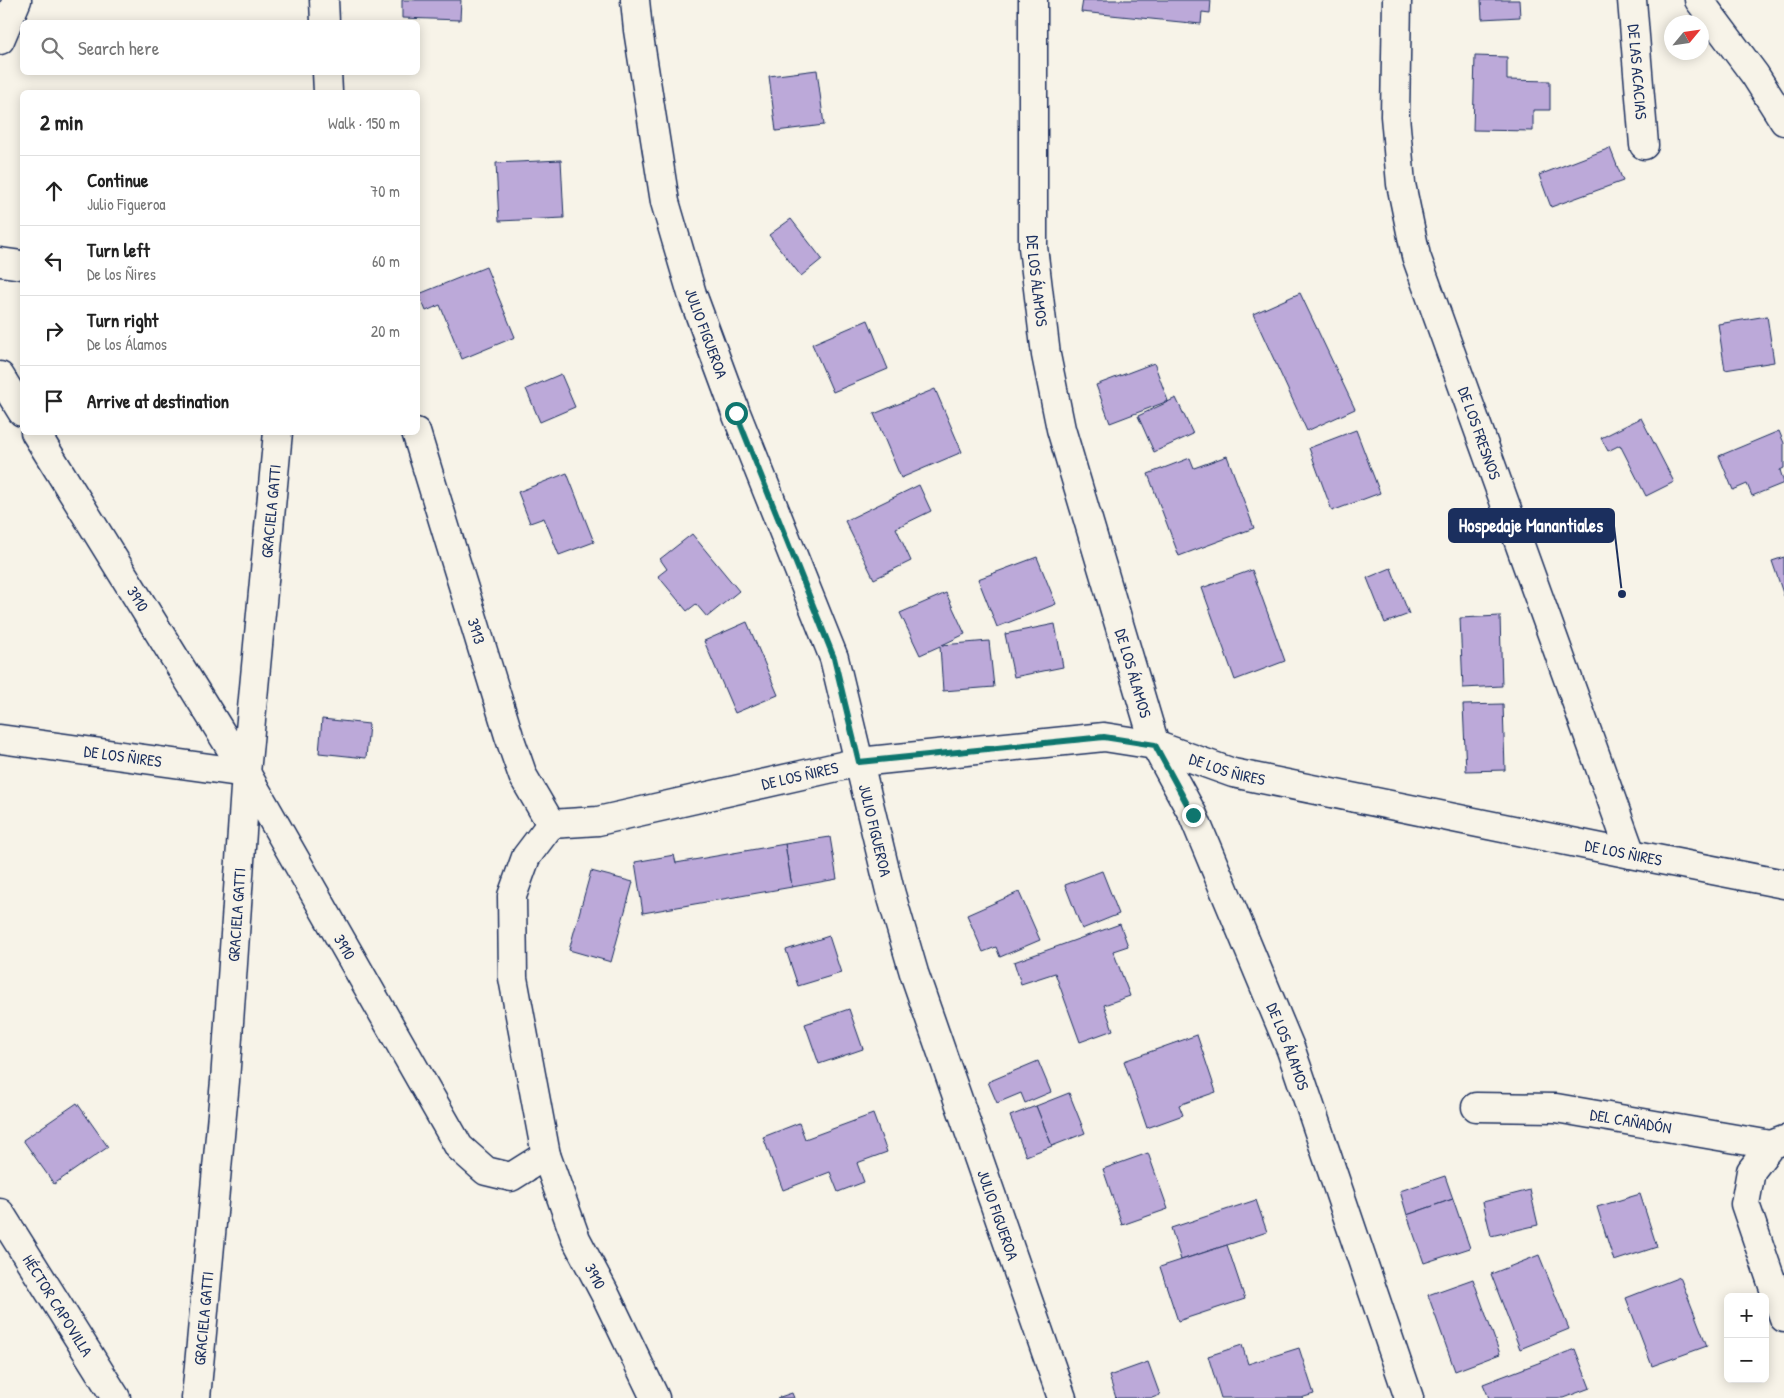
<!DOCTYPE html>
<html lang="en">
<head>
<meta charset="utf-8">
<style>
	body { margin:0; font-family:"Patrick Hand",sans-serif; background:#f6f6f6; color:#222 }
	.controls { position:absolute; right:15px; bottom:15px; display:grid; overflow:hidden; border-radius:8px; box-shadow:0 2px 12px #0003 }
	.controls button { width:45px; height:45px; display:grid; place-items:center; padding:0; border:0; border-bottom:1px solid #e0e0e0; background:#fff; color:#222; font:25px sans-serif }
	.compass { position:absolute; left:1664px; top:15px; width:45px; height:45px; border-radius:50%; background:#fff; box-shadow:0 2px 12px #0003; rotate:61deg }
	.stop { position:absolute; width:15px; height:15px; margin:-11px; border:4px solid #0f766e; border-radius:50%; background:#fff }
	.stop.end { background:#0f766e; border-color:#fff; box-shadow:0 1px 5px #0008 }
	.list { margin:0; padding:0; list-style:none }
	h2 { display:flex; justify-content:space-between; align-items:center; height:65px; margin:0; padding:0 20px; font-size:21px }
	h2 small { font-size:16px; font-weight:400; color:#767676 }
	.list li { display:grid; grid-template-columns:32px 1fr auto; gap:15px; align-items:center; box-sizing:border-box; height:70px; padding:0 20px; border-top:1px solid #e0e0e0 }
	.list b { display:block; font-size:19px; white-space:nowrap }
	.list p { margin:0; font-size:16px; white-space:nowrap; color:#767676 }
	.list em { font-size:16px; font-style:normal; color:#767676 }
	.icon { flex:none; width:28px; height:28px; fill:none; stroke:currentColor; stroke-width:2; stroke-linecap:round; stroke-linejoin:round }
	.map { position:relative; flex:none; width:1784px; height:1398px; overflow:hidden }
	.search { position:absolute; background:#fff; box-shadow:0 2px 12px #0003; left:20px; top:20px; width:400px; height:55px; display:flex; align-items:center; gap:12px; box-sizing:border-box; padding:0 18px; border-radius:8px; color:#767676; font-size:19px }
	.panel { position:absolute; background:#fff; box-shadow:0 2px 12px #0003; left:20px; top:90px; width:400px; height:345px; border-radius:8px }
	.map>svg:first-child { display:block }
	.building { fill:#bca9d9; stroke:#1b2f5e }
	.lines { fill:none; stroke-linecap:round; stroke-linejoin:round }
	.minor-casing { stroke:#1b2f5e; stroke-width:31 }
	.minor { stroke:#f7f3e8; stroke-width:28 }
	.route { stroke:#0f766e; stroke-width:6 }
	.labels { text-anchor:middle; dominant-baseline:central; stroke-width:4.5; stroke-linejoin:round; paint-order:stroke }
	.street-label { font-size:16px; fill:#1b2f5e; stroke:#f7f3e8 }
	.leader { fill:none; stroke:#1b2f5e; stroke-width:2 }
	.callout-dot { fill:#1b2f5e; stroke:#f7f3e8; stroke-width:2 }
	.callout { fill:#1b2f5e; stroke:#1b2f5e; stroke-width:2 }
	.callout-label { font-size:18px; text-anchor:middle; font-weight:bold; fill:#fff }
</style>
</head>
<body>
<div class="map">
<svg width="1784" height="1398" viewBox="0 0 1784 1398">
	<rect width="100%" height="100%" fill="#f7f3e8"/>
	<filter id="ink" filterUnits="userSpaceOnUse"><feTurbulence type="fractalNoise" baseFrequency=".02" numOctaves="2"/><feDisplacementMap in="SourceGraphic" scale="10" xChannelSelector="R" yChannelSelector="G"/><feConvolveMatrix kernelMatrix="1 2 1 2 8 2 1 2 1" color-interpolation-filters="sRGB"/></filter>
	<g filter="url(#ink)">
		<g class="building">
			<path d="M 402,0 L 461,0 L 460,20 L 402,18 Z"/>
			<path d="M 1083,0 L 1211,0 L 1210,13 L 1202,12 L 1201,24 L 1081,12 Z"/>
			<path d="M 1481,0 L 1519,0 L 1520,17 L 1482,19 Z"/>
			<path d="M 1475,56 L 1507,57 L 1507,80 L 1550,81 L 1550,110 L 1533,110 L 1533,131 L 1473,130 Z"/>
			<path d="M 817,70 L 824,125 L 776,131 L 769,76 Z"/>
			<path d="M 1610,148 L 1623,181 L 1551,207 L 1539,175 Z"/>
			<path d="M 561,160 L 564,218 L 499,221 L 496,163 Z"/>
			<path d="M 791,219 L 822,259 L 801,276 L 769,235 Z"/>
			<path d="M 486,267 L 515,337 L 462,359 L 440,305 L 426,311 L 419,294 Z"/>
			<path d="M 1300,293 L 1355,409 L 1307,431 L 1253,314 Z"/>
			<path d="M 1767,316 L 1774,362 L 1725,370 L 1718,324 Z"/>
			<path d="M 868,320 L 888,369 L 833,392 L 812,344 Z"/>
			<path d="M 1154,363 L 1168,401 L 1110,423 L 1096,385 Z"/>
			<path d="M 561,374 L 575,407 L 540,422 L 526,389 Z"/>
			<path d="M 935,389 L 962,452 L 901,478 L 874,414 Z"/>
			<path d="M 1176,398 L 1193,434 L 1154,452 L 1138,416 Z"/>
			<path d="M 1641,418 L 1674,482 L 1646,496 L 1620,445 L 1608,451 L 1601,438 Z"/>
			<path d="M 1356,430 L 1380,493 L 1332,511 L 1309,448 Z"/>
			<path d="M 1779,431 L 1784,443 L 1784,468 L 1780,470 L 1784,483 L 1752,496 L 1747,484 L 1733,490 L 1719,456 Z"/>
			<path d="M 1227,456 L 1254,528 L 1179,556 L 1148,474 L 1190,458 L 1194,468 Z"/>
			<path d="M 567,473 L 594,542 L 559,555 L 544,518 L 530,523 L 518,492 Z"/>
			<path d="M 919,485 L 931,511 L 896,528 L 911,561 L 874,579 L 845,521 Z"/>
			<path d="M 692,534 L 739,591 L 707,617 L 696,604 L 687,611 L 658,576 L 667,569 L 660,559 Z"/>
			<path d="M 1037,557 L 1056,604 L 997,627 L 978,579 Z"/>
			<path d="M 1784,557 L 1784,596 L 1772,561 Z"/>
			<path d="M 1391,568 L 1409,614 L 1385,623 L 1367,578 Z"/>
			<path d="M 1252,570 L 1285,661 L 1235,680 L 1202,588 Z"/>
			<path d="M 946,593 L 965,634 L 942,645 L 989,641 L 994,687 L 943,691 L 940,646 L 920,655 L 900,613 Z"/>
			<path d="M 1500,616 L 1502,686 L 1463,688 L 1460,618 Z"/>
			<path d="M 747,622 L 778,695 L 735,713 L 704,641 Z"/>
			<path d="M 1055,624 L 1063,667 L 1014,677 L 1005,634 Z"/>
			<path d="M 1503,704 L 1505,770 L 1466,771 L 1463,705 Z"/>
			<path d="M 322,719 L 369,724 L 366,758 L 319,753 Z"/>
			<path d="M 830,837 L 837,879 L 792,887 L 785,844 Z"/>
			<path d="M 785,844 L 792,887 L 643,913 L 635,862 L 674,855 L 676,863 Z"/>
			<path d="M 591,871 L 633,882 L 611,962 L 569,950 Z"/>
			<path d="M 1102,871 L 1119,914 L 1082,929 L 1065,885 Z"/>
			<path d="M 1019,892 L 1040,940 L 1000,957 L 996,947 L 983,952 L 967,915 Z"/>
			<path d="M 1120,924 L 1128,946 L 1113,951 L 1130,996 L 1104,1005 L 1113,1030 L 1080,1042 L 1055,973 L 1021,984 L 1014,962 Z"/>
			<path d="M 829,936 L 841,973 L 798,986 L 786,950 Z"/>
			<path d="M 849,1009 L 863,1049 L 819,1064 L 805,1024 Z"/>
			<path d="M 1197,1035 L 1216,1092 L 1179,1105 L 1183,1115 L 1147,1128 L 1124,1061 Z"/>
			<path d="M 1038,1061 L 1051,1092 L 1025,1103 L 1021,1093 L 997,1103 L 988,1082 Z"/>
			<path d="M 1069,1093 L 1085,1133 L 1052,1146 L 1036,1106 Z"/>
			<path d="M 77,1103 L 108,1147 L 54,1184 L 23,1140 Z"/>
			<path d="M 1036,1106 L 1052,1146 L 1026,1156 L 1010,1116 Z"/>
			<path d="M 873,1114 L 887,1152 L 857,1163 L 864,1182 L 838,1192 L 830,1172 L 783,1190 L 763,1137 L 799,1123 L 805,1139 Z"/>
			<path d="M 1148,1153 L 1168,1209 L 1122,1225 L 1103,1169 Z"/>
			<path d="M 1445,1176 L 1453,1199 L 1407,1215 L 1400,1191 Z"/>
			<path d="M 1530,1190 L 1538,1225 L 1491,1236 L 1483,1202 Z"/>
			<path d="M 1640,1194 L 1657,1247 L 1614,1261 L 1597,1207 Z"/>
			<path d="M 1453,1199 L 1470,1248 L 1424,1263 L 1407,1215 Z"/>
			<path d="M 1256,1200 L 1267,1232 L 1181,1260 L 1171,1228 Z"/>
			<path d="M 1227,1245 L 1245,1299 L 1178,1321 L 1160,1267 Z"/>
			<path d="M 1539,1255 L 1569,1329 L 1520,1349 L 1491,1274 Z"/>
			<path d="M 1680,1277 L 1707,1346 L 1652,1366 L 1626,1298 Z"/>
			<path d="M 1473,1279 L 1500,1354 L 1455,1371 L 1428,1295 Z"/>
			<path d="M 1242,1345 L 1248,1364 L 1299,1348 L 1314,1394 L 1301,1398 L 1221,1398 L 1208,1356 Z"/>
			<path d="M 1575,1349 L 1590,1388 L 1563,1398 L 1489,1398 L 1483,1384 Z"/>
			<path d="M 1148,1362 L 1160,1395 L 1152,1398 L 1116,1398 L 1109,1376 Z"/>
			<path d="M 792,1393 L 794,1398 L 777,1398 Z"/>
		</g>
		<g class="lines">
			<defs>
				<g id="minor">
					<path d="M 324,0 L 325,22"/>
					<path id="s1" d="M 635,0 L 638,30 L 665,202 L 692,294 L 736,413 L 834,658 L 890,891 L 914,973 L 1062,1398"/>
					<path id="s2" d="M 1033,0 L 1033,247 L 1046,355 L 1061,429 L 1155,745 L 1193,815 L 1291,1050 L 1409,1398"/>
					<path id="s3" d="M 1397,0 L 1395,116 L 1401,184 L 1416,256 L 1631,854"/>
					<path id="s4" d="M 1632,0 L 1644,145"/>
					<path d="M 1699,0 L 1755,75 L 1784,121"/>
					<path d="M 0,40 L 17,0"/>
					<path d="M 327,72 L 328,92"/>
					<path d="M 0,262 L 22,265"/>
					<path d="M 0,376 L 22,412"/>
					<path id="s5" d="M 35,432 L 246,773 L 459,1147 L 486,1171 L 511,1177 L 546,1155"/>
					<path id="s6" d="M 416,432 L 509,736 L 523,776 L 551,824"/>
					<path id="s7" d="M 0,739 L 246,773"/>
					<path id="s8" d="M 551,824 L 598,821 L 859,762 L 1104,737 L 1155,745 L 1233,773 L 1631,854 L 1784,884"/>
					<path id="s9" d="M 551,824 L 526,857 L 512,896 L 513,978 L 546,1155 L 576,1239 L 605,1294 L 655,1398"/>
					<path id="s10" d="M 1476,1107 L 1556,1108 L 1771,1145 L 1784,1140"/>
					<path d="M 1771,1145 L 1751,1171 L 1745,1204 L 1784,1318"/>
					<path id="s11" d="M 0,1213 L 116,1398"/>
					<path id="s12" d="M 196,1398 L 225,1081 L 246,773 L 278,432"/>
				</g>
			</defs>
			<use href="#minor" class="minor-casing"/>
			<use href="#minor" class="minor"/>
		</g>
	</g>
	<g class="lines" filter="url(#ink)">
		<path class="route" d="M 736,413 L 834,658 L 859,762 L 1104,737 L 1155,745 L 1193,815"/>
	</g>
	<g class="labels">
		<g class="street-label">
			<text stroke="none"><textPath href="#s4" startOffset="72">DE LAS ACACIAS</textPath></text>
			<text stroke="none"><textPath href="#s2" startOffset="281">DE LOS ÁLAMOS</textPath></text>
			<text stroke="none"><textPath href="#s1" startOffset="342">JULIO FIGUEROA</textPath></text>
			<text stroke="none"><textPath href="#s3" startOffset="446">DE LOS FRESNOS</textPath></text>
			<text stroke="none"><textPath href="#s12" startOffset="890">GRACIELA GATTI</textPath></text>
			<text stroke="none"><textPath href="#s5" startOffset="196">3910</textPath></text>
			<text stroke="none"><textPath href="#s6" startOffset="208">3913</textPath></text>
			<text stroke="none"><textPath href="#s2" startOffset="686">DE LOS ÁLAMOS</textPath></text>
			<text stroke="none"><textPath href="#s7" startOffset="124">DE LOS ÑIRES</textPath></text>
			<text stroke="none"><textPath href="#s8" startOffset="689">DE LOS ÑIRES</textPath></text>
			<text stroke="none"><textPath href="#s8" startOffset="254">DE LOS ÑIRES</textPath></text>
			<text stroke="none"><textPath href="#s1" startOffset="868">JULIO FIGUEROA</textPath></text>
			<text stroke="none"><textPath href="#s8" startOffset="1094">DE LOS ÑIRES</textPath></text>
			<text stroke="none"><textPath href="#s12" startOffset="485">GRACIELA GATTI</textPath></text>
			<text stroke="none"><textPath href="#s5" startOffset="601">3910</textPath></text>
			<text stroke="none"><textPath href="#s2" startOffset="1091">DE LOS ÁLAMOS</textPath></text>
			<text stroke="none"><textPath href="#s10" startOffset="156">DEL CAÑADÓN</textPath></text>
			<text stroke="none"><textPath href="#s1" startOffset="1272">JULIO FIGUEROA</textPath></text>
			<text stroke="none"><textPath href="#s9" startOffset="476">3910</textPath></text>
			<text stroke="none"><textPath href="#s11" startOffset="109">HÉCTOR CAPOVILLA</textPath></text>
			<text stroke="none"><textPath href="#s12" startOffset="80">GRACIELA GATTI</textPath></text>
		</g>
	</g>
	<path class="leader" d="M1622 594L1614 526"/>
	<circle class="callout-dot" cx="1622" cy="594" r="5"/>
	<rect class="callout" x="1449" y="509" width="165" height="33" rx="5"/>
	<g class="callout-label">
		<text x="1531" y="532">Hospedaje Manantiales</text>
	</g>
</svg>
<div class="controls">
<button>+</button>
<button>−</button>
</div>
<svg class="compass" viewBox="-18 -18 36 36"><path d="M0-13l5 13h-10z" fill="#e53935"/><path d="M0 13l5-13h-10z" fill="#767676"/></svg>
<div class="stop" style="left:736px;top:413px"></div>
<div class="stop end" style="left:1193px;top:815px"></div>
<div class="search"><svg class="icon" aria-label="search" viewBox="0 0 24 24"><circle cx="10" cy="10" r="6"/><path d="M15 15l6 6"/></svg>Search here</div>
<section class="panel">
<h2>2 min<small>Walk · 150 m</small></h2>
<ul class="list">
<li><svg class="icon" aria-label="ahead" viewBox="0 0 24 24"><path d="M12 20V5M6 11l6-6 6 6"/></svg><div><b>Continue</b><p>Julio Figueroa</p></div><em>70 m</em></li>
<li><svg class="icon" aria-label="left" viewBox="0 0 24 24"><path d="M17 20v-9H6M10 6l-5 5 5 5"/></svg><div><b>Turn left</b><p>De los Ñires</p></div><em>60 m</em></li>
<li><svg class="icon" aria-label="right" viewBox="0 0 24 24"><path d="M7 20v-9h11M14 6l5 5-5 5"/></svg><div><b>Turn right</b><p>De los Álamos</p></div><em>20 m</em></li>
<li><svg class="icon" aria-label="arrive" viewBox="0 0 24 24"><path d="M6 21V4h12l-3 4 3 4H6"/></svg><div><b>Arrive at destination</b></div></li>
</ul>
</section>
</div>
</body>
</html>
